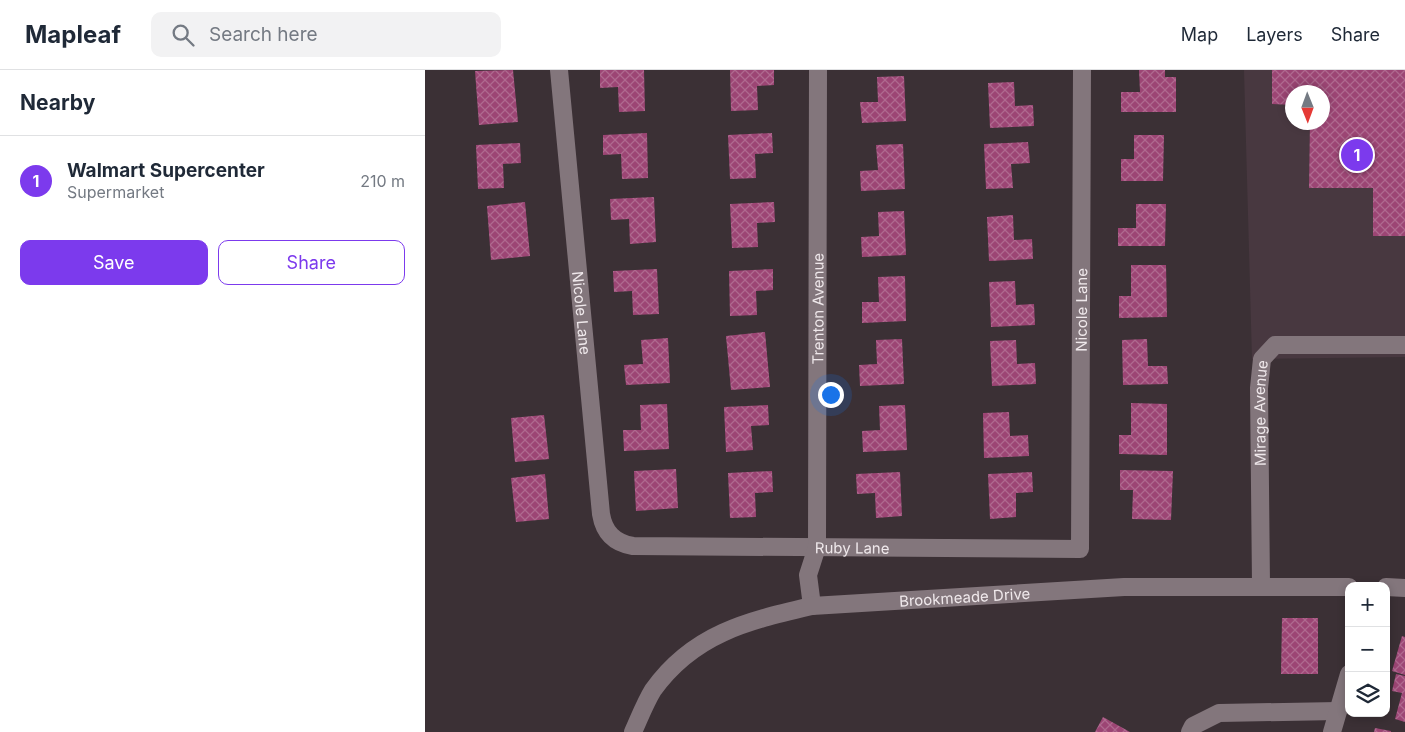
<!DOCTYPE html>
<html lang="en">
<head>
<meta charset="utf-8">
<style>
	body { margin:0; font-family:Inter,sans-serif; background:#f2f2f3; color:#1f2937 }
	.controls { position:absolute; right:15px; bottom:15px; display:grid; overflow:hidden; border-radius:10px; box-shadow:0 2px 8px #0003 }
	.controls button { width:45px; height:45px; display:grid; place-items:center; padding:0; border:0; border-bottom:1px solid #e0e1e3; background:#fff; color:#1f2937; font:25px sans-serif }
	.compass { position:absolute; left:860px; top:15px; width:45px; height:45px; border-radius:50%; background:#fff; box-shadow:0 2px 8px #0003; rotate:179deg }
	.you { position:absolute; left:405px; top:324px; width:18px; height:18px; margin:-12px; border:4px solid #fff; border-radius:50%; background:#1a73e8; box-shadow:0 0 0 8px #1a73e833 }
	.badge { display:grid; place-items:center; width:32px; height:32px; border-radius:50%; background:#7c3aed; color:#fff; font-size:16px; font-weight:700 }
	.pin { position:absolute; translate:-50% -50%; border:2px solid #fff; box-shadow:0 1px 5px #0006 }
	.list { margin:0; padding:0; list-style:none }
	h2 { display:flex; justify-content:space-between; align-items:center; height:65px; margin:0; padding:0 20px; font-size:21px }
	h2 small { font-size:16px; font-weight:400; color:#747a83 }
	.list li { display:grid; grid-template-columns:32px 1fr auto; gap:15px; align-items:center; box-sizing:border-box; height:90px; padding:0 20px; border-top:1px solid #e0e1e3 }
	.list b { display:block; font-size:19px; white-space:nowrap }
	.list p { margin:0; font-size:16px; white-space:nowrap; color:#747a83 }
	.list em { font-size:16px; font-style:normal; color:#747a83 }
	.actions { display:flex; gap:10px; padding:15px 20px }
	.actions a { flex:1; padding:11px 0; border:1px solid #7c3aed; border-radius:10px; text-align:center; font-size:18px; color:#7c3aed }
	.actions .main { background:#7c3aed; color:#fff }
	.icon { flex:none; width:28px; height:28px; fill:none; stroke:currentColor; stroke-width:2; stroke-linecap:round; stroke-linejoin:round }
	.map { position:relative; flex:none; width:980px; height:662px; overflow:hidden }
	header { display:flex; align-items:center; gap:30px; box-sizing:border-box; height:70px; padding:0 25px; background:#fff; border-bottom:1px solid #e0e1e3 }
	header strong { font-size:24px }
	nav { display:flex; gap:28px; margin-inline-start:auto; font-size:18px }
	.search { width:350px; height:45px; background:#f2f2f3; display:flex; align-items:center; gap:12px; box-sizing:border-box; padding:0 18px; border-radius:10px; color:#747a83; font-size:19px }
	main { display:flex }
	aside { flex:1; background:#fff }
	.map>svg:first-child { display:block }
	.built { fill:#483840; fill-rule:evenodd }
	.building { fill:url(#building-cross-hatch) }
	.lines { fill:none; stroke-linecap:round; stroke-linejoin:round }
	.street { stroke:#83767c; stroke-width:18 }
	.labels { text-anchor:middle; dominant-baseline:central; stroke-width:4; stroke-linejoin:round; paint-order:stroke }
	.street-label { font-size:15px; fill:#efe8eb; stroke:#31262b }
</style>
</head>
<body>
<header>
<strong>Mapleaf</strong>
<div class="search"><svg class="icon" aria-label="search" viewBox="0 0 24 24"><circle cx="10" cy="10" r="6"/><path d="M15 15l6 6"/></svg>Search here</div>
<nav><a>Map</a><a>Layers</a><a>Share</a></nav>
</header>
<main>
<aside>
<h2>Nearby<small></small></h2>
<ul class="list">
<li><span class="badge">1</span><div><b>Walmart Supercenter</b><p>Supermarket</p></div><em>210 m</em></li>
</ul>
<div class="actions"><a class="main">Save</a><a>Share</a></div>
</aside>
<div class="map">
<svg width="980" height="662" viewBox="0 0 980 662">
	<defs>
		<pattern id="building-cross-hatch" width="8" height="8" patternUnits="userSpaceOnUse" patternTransform="scale(1.25)"><rect width="8" height="8" fill="#9c4574"/><path d="M0 0l8 8M0 8l8-8" fill="none" stroke="#af698f"/></pattern>
	</defs>
	<rect width="100%" height="100%" fill="#3b3035"/>
	<path class="built" d="M 819,0 L 980,0 L 980,287 L 827,289 ZM 868,22 L 898,22 L 898,52 L 868,52 Z"/>
	<g class="building">
		<path d="M 88,0 L 93,52 L 54,55 L 50,1 Z"/>
		<path d="M 175,0 L 219,0 L 220,41 L 194,42 L 193,17 L 175,18 Z"/>
		<path d="M 305,0 L 349,0 L 349,15 L 332,16 L 333,40 L 306,41 Z"/>
		<path d="M 714,0 L 740,0 L 740,7 L 751,7 L 751,42 L 696,42 L 696,22 L 715,22 Z"/>
		<path d="M 847,0 L 980,0 L 980,166 L 948,166 L 948,118 L 884,118 L 885,52 L 898,52 L 898,22 L 868,22 L 868,35 L 847,34 Z"/>
		<path d="M 479,6 L 481,51 L 437,53 L 435,32 L 453,32 L 452,7 Z"/>
		<path d="M 589,12 L 590,36 L 608,35 L 609,56 L 565,58 L 563,13 Z"/>
		<path d="M 222,63 L 223,108 L 197,109 L 196,84 L 178,85 L 178,65 Z"/>
		<path d="M 347,63 L 348,83 L 330,84 L 331,108 L 305,109 L 303,65 Z"/>
		<path d="M 709,65 L 739,65 L 738,111 L 696,111 L 696,89 L 709,89 Z"/>
		<path d="M 603,72 L 605,93 L 586,94 L 588,118 L 561,119 L 559,74 Z"/>
		<path d="M 95,73 L 96,93 L 78,94 L 79,118 L 53,119 L 51,75 Z"/>
		<path d="M 478,74 L 480,119 L 436,121 L 435,101 L 453,100 L 451,75 Z"/>
		<path d="M 229,127 L 231,172 L 205,174 L 204,149 L 186,150 L 185,129 Z"/>
		<path d="M 100,132 L 105,186 L 66,190 L 62,136 Z"/>
		<path d="M 349,132 L 350,152 L 332,153 L 333,177 L 307,178 L 305,134 Z"/>
		<path d="M 711,134 L 741,134 L 740,176 L 693,176 L 693,158 L 711,158 Z"/>
		<path d="M 479,141 L 481,185 L 437,187 L 436,167 L 454,166 L 453,142 Z"/>
		<path d="M 588,145 L 589,170 L 607,169 L 608,189 L 564,191 L 562,147 Z"/>
		<path d="M 706,195 L 741,195 L 742,247 L 694,248 L 694,226 L 706,226 Z"/>
		<path d="M 232,199 L 234,244 L 208,245 L 207,221 L 189,222 L 188,201 Z"/>
		<path d="M 348,199 L 348,220 L 331,221 L 332,245 L 305,246 L 304,201 Z"/>
		<path d="M 480,206 L 481,251 L 437,253 L 437,232 L 454,232 L 453,207 Z"/>
		<path d="M 590,211 L 591,235 L 609,234 L 610,255 L 566,257 L 564,212 Z"/>
		<path d="M 340,262 L 345,317 L 306,320 L 301,266 Z"/>
		<path d="M 243,268 L 245,313 L 201,315 L 199,295 L 218,294 L 216,270 Z"/>
		<path d="M 477,269 L 479,314 L 435,316 L 434,295 L 452,294 L 451,270 Z"/>
		<path d="M 722,269 L 723,296 L 742,296 L 743,314 L 698,315 L 697,270 Z"/>
		<path d="M 591,270 L 592,294 L 610,293 L 611,314 L 567,316 L 565,271 Z"/>
		<path d="M 706,333 L 742,334 L 742,385 L 694,384 L 694,365 L 706,365 Z"/>
		<path d="M 242,334 L 244,379 L 199,381 L 198,360 L 216,360 L 215,335 Z"/>
		<path d="M 343,335 L 344,355 L 326,356 L 328,380 L 301,382 L 299,337 Z"/>
		<path d="M 480,335 L 482,380 L 438,382 L 437,361 L 455,360 L 454,336 Z"/>
		<path d="M 584,342 L 585,366 L 603,365 L 604,386 L 559,388 L 558,343 Z"/>
		<path d="M 119,345 L 124,389 L 90,392 L 86,348 Z"/>
		<path d="M 251,399 L 253,438 L 211,441 L 209,401 Z"/>
		<path d="M 695,400 L 748,401 L 746,450 L 707,449 L 708,420 L 695,420 Z"/>
		<path d="M 347,401 L 348,422 L 330,423 L 331,447 L 305,448 L 303,403 Z"/>
		<path d="M 475,402 L 477,446 L 451,448 L 450,423 L 432,424 L 431,404 Z"/>
		<path d="M 607,402 L 608,422 L 591,423 L 591,447 L 565,449 L 563,404 Z"/>
		<path d="M 120,404 L 124,449 L 91,452 L 86,408 Z"/>
		<path d="M 857,548 L 893,548 L 893,604 L 856,604 Z"/>
		<path d="M 977,566 L 980,567 L 980,605 L 967,601 Z"/>
		<path d="M 971,604 L 980,606 L 980,652 L 970,649 L 977,623 L 967,621 Z"/>
		<path d="M 678,647 L 705,662 L 670,662 Z"/>
		<path d="M 950,658 L 966,661 L 966,662 L 949,662 Z"/>
	</g>
	<g class="lines">
		<g class="street">
			<path id="s1" d="M 134,0 L 176,444 C 179,462 189,473 208,476 L 655,479 L 657,0"/>
			<path id="s2" d="M 836,515 L 834,318 L 837,289 L 850,275 L 980,275"/>
			<path d="M 961,517 L 980,518"/>
			<path id="s3" d="M 387,536 L 383,505 L 392,477 L 393,0"/>
			<path id="s4" d="M 208,662 C 214,649 220,633 228,620 C 269,563 323,551 387,536 L 699,517 L 924,517"/>
			<path d="M 765,662 L 768,656 L 794,643 L 913,641"/>
			<path d="M 907,662 L 924,604"/>
		</g>
	</g>
	<g class="labels">
		<g class="street-label">
			<text stroke="none"><textPath href="#s3" startOffset="299">Trenton Avenue</textPath></text>
			<text stroke="none"><textPath href="#s1" startOffset="1181">Nicole Lane</textPath></text>
			<text stroke="none"><textPath href="#s1" startOffset="244">Nicole Lane</textPath></text>
			<text stroke="none"><textPath href="#s2" startOffset="172">Mirage Avenue</textPath></text>
			<text stroke="none"><textPath href="#s1" startOffset="714">Ruby Lane</textPath></text>
			<text stroke="none"><textPath href="#s4" startOffset="384">Brookmeade Drive</textPath></text>
		</g>
	</g>
</svg>
<div class="controls">
<button>+</button>
<button>−</button>
<button><svg class="icon" aria-label="layers" viewBox="0 0 24 24"><path d="M12 4l9 5-9 5-9-5zM3 14l9 5 9-5"/></svg></button>
</div>
<svg class="compass" viewBox="-18 -18 36 36"><path d="M0-13l5 13h-10z" fill="#e53935"/><path d="M0 13l5-13h-10z" fill="#747a83"/></svg>
<div class="you"></div>
<div class="pin badge" style="left:932px;top:85px">1</div>
</div>
</main>
</body>
</html>
